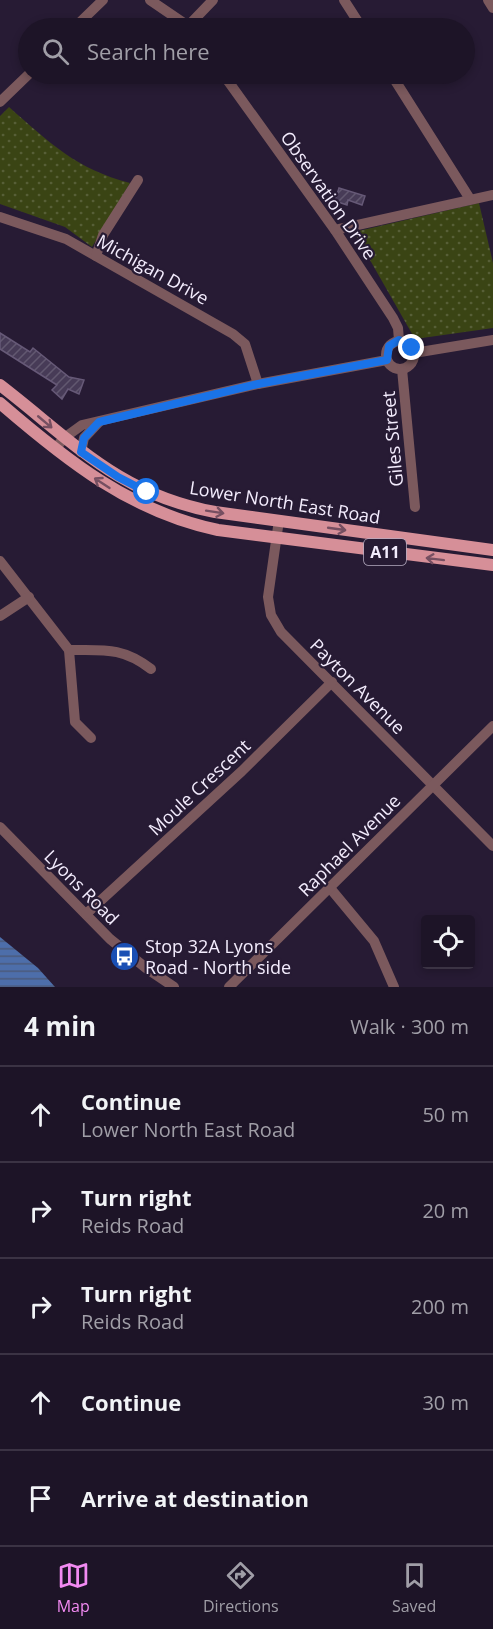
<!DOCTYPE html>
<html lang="en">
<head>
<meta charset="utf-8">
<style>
	body { margin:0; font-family:"Open Sans",sans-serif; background:#251d2f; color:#f1f3f6 }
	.controls { position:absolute; right:18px; bottom:18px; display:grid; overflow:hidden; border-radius:6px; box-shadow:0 3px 9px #0003 }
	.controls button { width:54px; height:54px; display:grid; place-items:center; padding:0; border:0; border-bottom:2px solid #3b3344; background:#1d1427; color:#f1f3f6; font:30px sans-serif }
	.stop { position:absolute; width:18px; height:18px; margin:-14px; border:4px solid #1a73e8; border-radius:50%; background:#fff }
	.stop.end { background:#1a73e8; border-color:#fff; box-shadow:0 2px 6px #0008 }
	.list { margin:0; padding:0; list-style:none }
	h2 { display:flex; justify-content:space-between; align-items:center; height:78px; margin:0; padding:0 24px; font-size:26px }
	h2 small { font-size:20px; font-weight:400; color:#a09ea7 }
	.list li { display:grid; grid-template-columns:39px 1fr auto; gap:18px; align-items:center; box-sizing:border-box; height:96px; padding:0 24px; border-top:2px solid #3b3344 }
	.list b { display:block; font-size:22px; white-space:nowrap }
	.list p { margin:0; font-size:20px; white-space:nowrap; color:#a09ea7 }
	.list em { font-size:20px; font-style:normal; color:#a09ea7 }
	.icon { flex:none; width:33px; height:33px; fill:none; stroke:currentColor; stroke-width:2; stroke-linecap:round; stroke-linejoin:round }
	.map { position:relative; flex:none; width:493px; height:987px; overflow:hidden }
	.search { position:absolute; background:#1d1427; box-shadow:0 3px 9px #0003; left:18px; right:18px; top:18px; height:66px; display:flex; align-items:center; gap:15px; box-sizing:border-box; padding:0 21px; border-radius:33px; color:#a09ea7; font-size:22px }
	.sheet { height:558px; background:#1d1427 }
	nav { display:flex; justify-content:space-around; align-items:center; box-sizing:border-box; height:84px; border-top:2px solid #3b3344; background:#1d1427; font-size:16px; color:#a09ea7 }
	nav a { display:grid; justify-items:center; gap:3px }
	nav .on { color:#f28af2 }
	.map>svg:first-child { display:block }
	.green { fill:url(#green-dots) }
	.water { fill:url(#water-rules) }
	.building { fill:url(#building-hatch); stroke:#665977; stroke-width:1.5 }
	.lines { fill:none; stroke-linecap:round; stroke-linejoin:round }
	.minor { stroke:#7b595d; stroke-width:10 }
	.major { stroke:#d68f98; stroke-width:12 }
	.oneway { stroke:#764f61 }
	.route { stroke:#1a73e8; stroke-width:8 }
	.labels { text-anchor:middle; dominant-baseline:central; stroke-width:4.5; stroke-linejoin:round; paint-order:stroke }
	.shield { fill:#271b34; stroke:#b6adc1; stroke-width:1.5 }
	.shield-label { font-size:16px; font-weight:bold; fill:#f3ecfd }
	.street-label { font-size:18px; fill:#f3ecfd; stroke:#271b34 }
	.poi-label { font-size:18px; fill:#f3ecfd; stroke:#271b34; text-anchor:start }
</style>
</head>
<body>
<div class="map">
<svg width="493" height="987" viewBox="0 0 493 987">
	<defs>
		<pattern id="green-dots" width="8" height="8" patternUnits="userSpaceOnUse" patternTransform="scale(1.5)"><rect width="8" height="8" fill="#3a4414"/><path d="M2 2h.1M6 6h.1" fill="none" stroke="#575f37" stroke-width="1.8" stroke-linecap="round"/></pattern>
		<pattern id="water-rules" width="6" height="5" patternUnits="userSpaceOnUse" patternTransform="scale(1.5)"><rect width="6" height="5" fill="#4d6eaa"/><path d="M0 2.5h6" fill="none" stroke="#4b5a7b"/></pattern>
		<pattern id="building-hatch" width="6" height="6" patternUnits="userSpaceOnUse" patternTransform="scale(1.5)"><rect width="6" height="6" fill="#473b57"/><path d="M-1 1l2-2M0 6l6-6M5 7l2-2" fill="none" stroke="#625870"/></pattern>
	</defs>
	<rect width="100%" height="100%" fill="#271b34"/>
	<g class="green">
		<path d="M 9,107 C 50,143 76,169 130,183 L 92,247 L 65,227 L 0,204 L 0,116 Z"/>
		<path d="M 479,203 L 493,263 L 493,328 L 415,339 L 354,232 Z"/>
	</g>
	<path class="water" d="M 0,937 L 38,968 L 55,987 L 0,987 Z"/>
	<g class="building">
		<path d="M 339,188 L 365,196 L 362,205 L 348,200 L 347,205 L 335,201 Z"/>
		<path d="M 0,333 L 30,352 L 33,348 L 69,377 L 84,380 L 79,394 L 68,389 L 62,399 L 52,390 L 57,385 L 0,349 Z"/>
	</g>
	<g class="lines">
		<g class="minor">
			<path d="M 150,0 L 191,28"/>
			<path d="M 344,0 L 362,28"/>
			<path d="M 488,0 L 493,8"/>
			<path d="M 189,25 L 213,0"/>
			<path d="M 74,28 L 103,0"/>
			<path d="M 223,74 L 335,230 L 393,318 L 398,328 L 399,340"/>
			<path d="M 391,74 L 470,199"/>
			<path d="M 0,102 L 29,74"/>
			<path d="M 0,217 L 66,239 L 233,334 L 245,344 L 258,384"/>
			<path d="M 335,230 L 493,195"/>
			<path d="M 96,256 L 103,235 L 138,180"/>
			<circle cx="400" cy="355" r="14"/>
			<path d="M 414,353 L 493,340"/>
			<path d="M 402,369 L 415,507"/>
			<path d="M 55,449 L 64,438 L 82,425 L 258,384 L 387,360"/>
			<path d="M 81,452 L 84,438 L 99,422"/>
			<path d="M 279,520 L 268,597 L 271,615 L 281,632 L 493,846"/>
			<path d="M 0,561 L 69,650 L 75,722 L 91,738"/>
			<path d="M 0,616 L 29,597"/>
			<path d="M 69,650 C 104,650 123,647 151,669"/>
			<path d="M 0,827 L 110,939 L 146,968 L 174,987"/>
			<path d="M 330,888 L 374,941 L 394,987"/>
			<path d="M 86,914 L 242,771 L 332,682"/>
			<path d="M 229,987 L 493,726"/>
		</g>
		<g class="major">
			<path d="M 0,385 C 74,442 118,494 215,512 L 493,550"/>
			<path d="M 0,403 C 66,460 131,512 218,530 L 493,565"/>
		</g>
	</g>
	<defs><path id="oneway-shaft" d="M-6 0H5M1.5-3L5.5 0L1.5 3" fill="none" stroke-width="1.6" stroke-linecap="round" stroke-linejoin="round" transform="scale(1.5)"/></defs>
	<g class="oneway">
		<use href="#oneway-shaft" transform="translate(45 422) rotate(40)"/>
		<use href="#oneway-shaft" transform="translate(102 483) rotate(-147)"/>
		<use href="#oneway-shaft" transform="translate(215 512) rotate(9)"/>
		<use href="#oneway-shaft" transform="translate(337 529) rotate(8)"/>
		<use href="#oneway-shaft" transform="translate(435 559) rotate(-173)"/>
	</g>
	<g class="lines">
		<path class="route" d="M 147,492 L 118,477 L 81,452 L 84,438 L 99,422 L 258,384 L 387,360 L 389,346 L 399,340 L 412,348"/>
	</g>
	<defs>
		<symbol id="bus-disc" viewBox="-11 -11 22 22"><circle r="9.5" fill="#1a4fb4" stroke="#271b34"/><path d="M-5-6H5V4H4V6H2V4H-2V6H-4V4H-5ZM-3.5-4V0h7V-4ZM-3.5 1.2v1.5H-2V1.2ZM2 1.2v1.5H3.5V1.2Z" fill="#fff"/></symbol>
	</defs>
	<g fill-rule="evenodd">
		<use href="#bus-disc" x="108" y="940" width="33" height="33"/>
	</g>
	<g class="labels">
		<rect class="shield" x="364" y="539" width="42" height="26" rx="4.5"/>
		<g class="shield-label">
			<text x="385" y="552">A11</text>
		</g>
		<g class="street-label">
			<text transform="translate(329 195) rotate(55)">Observation Drive</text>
			<text transform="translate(153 269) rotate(29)">Michigan Drive</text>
			<text transform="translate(392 439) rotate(-95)">Giles Street</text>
			<text transform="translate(285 502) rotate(9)">Lower North East Road</text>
			<text transform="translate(358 686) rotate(45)">Payton Avenue</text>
			<text transform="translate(199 787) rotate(-43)">Moule Crescent</text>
			<text transform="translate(349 845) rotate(-45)">Raphael Avenue</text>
			<text transform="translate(82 887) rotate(45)">Lyons Road</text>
		</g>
		<g class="poi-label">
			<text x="145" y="946">Stop 32A Lyons<tspan x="145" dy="21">Road - North side</tspan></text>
		</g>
	</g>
</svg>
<div class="controls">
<button><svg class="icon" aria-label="locate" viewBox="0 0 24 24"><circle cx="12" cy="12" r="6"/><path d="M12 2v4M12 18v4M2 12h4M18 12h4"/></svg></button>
</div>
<div class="stop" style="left:147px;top:492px"></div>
<div class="stop end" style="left:412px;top:348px"></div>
<div class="search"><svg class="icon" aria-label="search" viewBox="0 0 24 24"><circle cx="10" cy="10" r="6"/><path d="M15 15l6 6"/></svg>Search here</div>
</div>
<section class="sheet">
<h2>4 min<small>Walk · 300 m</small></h2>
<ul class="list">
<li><svg class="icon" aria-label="ahead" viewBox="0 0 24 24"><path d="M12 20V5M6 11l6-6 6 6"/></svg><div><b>Continue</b><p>Lower North East Road</p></div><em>50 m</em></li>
<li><svg class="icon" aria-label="right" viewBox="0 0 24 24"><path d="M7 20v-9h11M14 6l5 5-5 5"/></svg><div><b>Turn right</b><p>Reids Road</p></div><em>20 m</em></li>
<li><svg class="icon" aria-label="right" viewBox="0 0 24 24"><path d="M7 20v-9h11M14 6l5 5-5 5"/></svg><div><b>Turn right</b><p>Reids Road</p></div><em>200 m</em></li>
<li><svg class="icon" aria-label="ahead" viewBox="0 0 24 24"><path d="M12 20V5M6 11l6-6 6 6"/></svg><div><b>Continue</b></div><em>30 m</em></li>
<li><svg class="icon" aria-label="arrive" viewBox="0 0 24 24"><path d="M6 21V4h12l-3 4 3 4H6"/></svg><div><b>Arrive at destination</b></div></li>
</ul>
</section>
<nav>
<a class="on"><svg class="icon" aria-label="map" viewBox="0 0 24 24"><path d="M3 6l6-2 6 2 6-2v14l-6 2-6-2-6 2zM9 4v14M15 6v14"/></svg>Map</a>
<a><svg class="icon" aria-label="directions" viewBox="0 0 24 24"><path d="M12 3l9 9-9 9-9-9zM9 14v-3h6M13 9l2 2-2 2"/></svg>Directions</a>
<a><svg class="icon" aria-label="saved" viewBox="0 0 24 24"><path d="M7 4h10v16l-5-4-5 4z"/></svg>Saved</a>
</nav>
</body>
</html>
